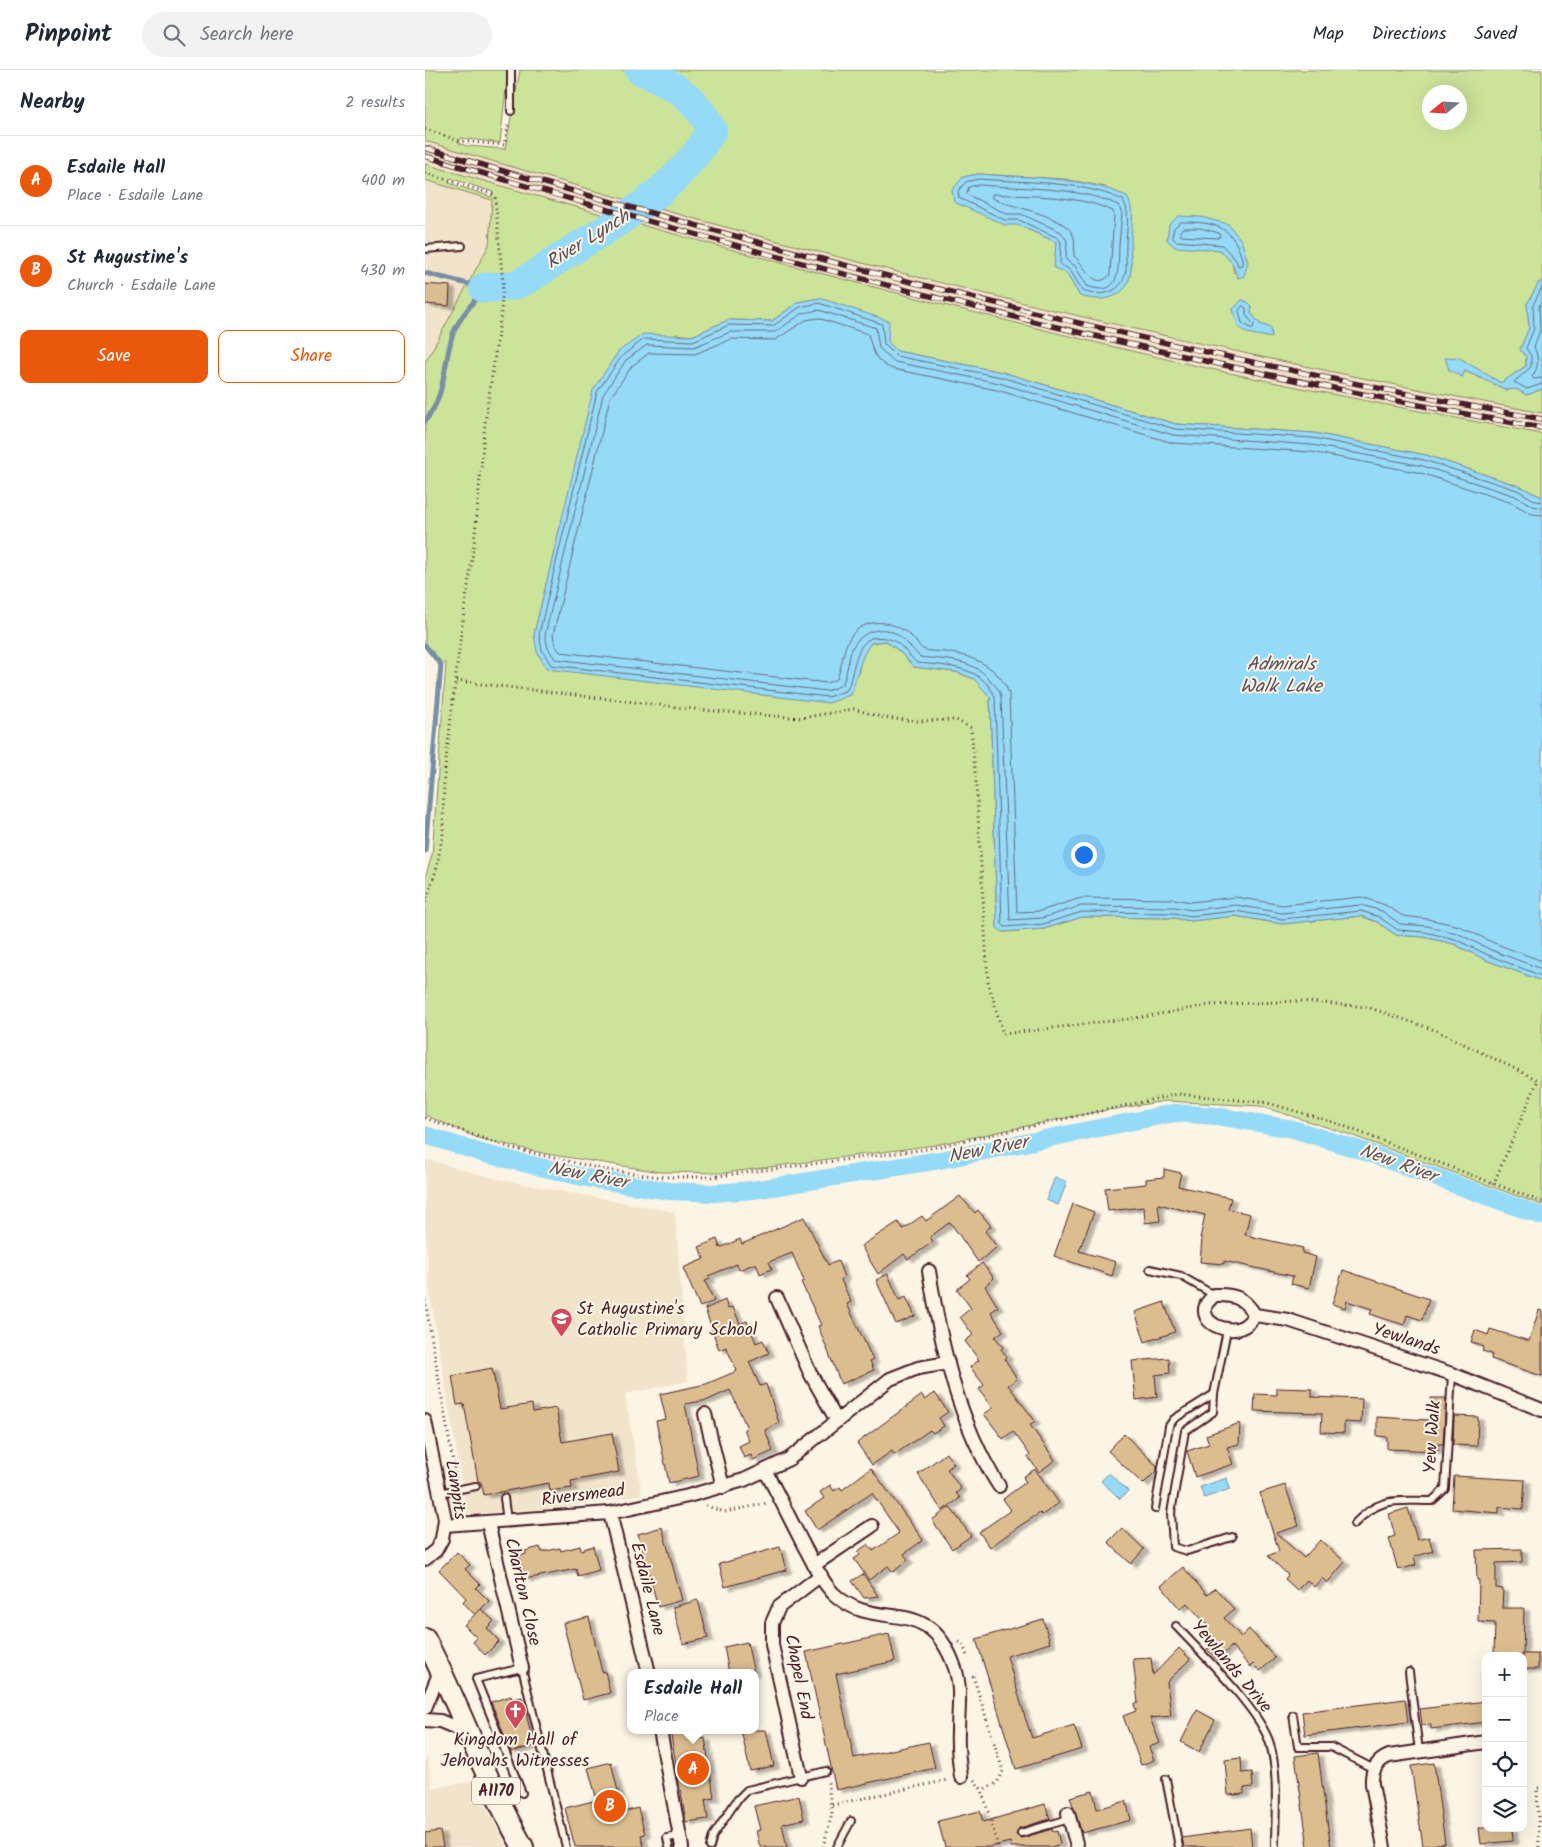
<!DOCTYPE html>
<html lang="en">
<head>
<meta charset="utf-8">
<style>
	body { margin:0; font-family:Kalam,sans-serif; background:#f2f2f3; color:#1f2937 }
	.controls { position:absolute; right:15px; bottom:15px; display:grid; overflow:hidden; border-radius:10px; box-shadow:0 5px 20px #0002 }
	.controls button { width:45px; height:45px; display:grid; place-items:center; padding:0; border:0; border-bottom:1px solid #e0e1e3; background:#fff; color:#1f2937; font:25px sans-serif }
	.compass { position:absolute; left:997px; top:15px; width:45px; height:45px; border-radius:50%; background:#fff; box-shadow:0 5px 20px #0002; rotate:252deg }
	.you { position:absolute; left:658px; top:784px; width:18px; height:18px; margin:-12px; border:4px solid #fff; border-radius:50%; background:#1a73e8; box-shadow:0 0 0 8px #1a73e833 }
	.badge { display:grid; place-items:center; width:32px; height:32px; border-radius:50%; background:#ea580c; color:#fff; font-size:16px; font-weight:700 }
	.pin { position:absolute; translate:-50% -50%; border:2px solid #fff; box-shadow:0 1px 5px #0006 }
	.popup { position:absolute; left:202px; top:1599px; width:132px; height:65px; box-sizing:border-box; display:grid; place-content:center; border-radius:10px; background:#fff; filter:drop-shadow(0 1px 4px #0005); font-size:16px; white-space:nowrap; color:#747a83 }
	.popup b { font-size:19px; color:#1f2937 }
	.popup::after { content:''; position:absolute; left:50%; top:100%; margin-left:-10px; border:10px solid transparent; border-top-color:#fff }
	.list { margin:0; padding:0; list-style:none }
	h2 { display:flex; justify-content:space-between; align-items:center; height:65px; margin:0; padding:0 20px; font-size:21px }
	h2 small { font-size:16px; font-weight:400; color:#747a83 }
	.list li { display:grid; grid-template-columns:32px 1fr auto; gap:15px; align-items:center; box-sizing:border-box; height:90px; padding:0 20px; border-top:1px solid #e0e1e3 }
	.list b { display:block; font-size:19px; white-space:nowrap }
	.list p { margin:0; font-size:16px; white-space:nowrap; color:#747a83 }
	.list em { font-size:16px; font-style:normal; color:#747a83 }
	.actions { display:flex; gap:10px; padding:15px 20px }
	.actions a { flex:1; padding:11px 0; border:1px solid #ea580c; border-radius:10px; text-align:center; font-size:18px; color:#ea580c }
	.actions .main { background:#ea580c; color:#fff }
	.icon { flex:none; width:28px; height:28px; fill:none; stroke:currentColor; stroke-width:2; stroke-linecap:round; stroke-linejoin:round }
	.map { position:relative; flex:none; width:1117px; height:1777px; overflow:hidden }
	header { display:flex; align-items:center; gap:30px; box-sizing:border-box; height:70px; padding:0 25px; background:#fff; border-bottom:1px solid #e0e1e3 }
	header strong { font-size:24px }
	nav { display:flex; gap:28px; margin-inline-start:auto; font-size:18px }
	.search { width:350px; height:45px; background:#f2f2f3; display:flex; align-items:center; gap:12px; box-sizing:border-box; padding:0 18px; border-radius:28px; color:#747a83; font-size:19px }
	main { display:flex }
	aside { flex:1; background:#fff }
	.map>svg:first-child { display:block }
	.built { fill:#f2e4cb }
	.green { fill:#cce49a; stroke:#8b8262; fill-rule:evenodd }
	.water { fill:#95daf7; stroke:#778fa5 }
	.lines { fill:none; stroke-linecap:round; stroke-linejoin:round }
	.shore { stroke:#686a7d; stroke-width:1 }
	.stream { stroke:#778fa5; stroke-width:5 }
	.canal { stroke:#95daf7; stroke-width:18 }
	.river { stroke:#95daf7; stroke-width:30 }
	.building { fill:#dcbd8f; stroke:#4a1f2b; filter:url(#shadow) }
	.service-casing { stroke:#4a1f2b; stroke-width:10 }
	.minor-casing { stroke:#4a1f2b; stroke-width:16 }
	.primary-casing { stroke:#4a1f2b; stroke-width:24 }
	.path { stroke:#4a1f2b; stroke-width:3; stroke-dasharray:1 4; stroke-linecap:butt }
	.service { stroke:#fcf5e5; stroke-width:6 }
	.minor { stroke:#fcf5e5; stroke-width:12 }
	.primary { stroke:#fcf5e5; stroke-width:20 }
	.rail-casing { stroke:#4a1f2b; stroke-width:5.5 }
	.rail { stroke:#fcf5e5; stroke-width:4; stroke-dasharray:11; stroke-linecap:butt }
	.labels { text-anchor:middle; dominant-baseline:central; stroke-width:4; stroke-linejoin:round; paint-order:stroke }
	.shield { fill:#fcf5e5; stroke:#7f5f63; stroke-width:1 }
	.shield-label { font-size:16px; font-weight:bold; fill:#4a1f2b }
	.poi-label { font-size:18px; fill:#4a1f2b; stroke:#fcf5e5; text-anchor:start }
	.street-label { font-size:18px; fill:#4a1f2b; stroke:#fcf5e5 }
	.water-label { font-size:19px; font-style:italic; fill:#5d4e5e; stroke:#fcf5e5 }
</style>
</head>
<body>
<header>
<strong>Pinpoint</strong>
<div class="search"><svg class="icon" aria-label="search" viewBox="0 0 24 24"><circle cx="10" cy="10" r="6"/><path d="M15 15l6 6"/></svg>Search here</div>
<nav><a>Map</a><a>Directions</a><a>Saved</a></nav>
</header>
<main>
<aside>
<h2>Nearby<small>2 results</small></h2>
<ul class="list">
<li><span class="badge">A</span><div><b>Esdaile Hall</b><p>Place · Esdaile Lane</p></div><em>400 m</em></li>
<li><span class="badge">B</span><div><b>St Augustine's</b><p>Church · Esdaile Lane</p></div><em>430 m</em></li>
</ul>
<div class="actions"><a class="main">Save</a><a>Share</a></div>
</aside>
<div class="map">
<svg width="1117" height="1777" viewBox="0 0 1117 1777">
	<defs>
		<filter id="shadow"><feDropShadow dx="5.5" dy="3" stdDeviation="1" flood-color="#0004"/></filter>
	</defs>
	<rect width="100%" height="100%" fill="#fcf5e5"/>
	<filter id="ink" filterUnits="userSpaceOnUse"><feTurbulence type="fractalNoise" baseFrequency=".02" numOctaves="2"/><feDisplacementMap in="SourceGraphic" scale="10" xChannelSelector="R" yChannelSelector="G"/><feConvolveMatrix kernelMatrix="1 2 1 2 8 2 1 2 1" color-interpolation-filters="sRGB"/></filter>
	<g filter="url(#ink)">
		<g class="built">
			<path d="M 0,71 L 247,142 L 574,228 L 786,277 L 1117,343 L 1117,364 L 885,320 L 700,279 L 430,213 L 288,176 L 0,94 Z"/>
			<path d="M 0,110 L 67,130 L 64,175 L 0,293 Z"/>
			<path d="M 0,1089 L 72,1109 L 250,1142 L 263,1311 L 200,1324 L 217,1425 L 130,1438 L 42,1444 L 5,1225 L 0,1150 Z"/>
			<path d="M 3,1688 L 7,1718 L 48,1711 L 82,1777 L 0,1777 L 0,1689 Z"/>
		</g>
		<g class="green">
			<path d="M 0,0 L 83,0 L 75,73 L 36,68 L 34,73 L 42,76 L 80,79 L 95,0 L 1117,0 L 1117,212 L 1114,213 L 1102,234 L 1104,258 L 1095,279 L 1101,287 L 1101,296 L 1076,313 L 1033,288 L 1020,289 L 1037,307 L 1040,301 L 1082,320 L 1091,319 L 1102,325 L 1117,319 L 1117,343 C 740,273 367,182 0,71 ZM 1004,22 L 1034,22 L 1034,52 L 1004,52 ZM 553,104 L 639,109 L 681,117 L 705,176 L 706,200 L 655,226 L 641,203 L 631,172 L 593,155 L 538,107 ZM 795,179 L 823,192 L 809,203 L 807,193 ZM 817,230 L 823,232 L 827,236 L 826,243 L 835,254 L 846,258 L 822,263 L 808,239 Z"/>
			<path d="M 0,94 C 231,161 464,223 698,279 C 837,312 977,338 1117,364 L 1117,427 L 1094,416 L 1001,385 L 889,363 L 751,354 L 577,302 L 472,281 L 463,272 L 395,228 L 373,232 L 347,251 L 303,250 L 267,266 L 251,264 L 135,458 L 109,564 L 433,605 L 437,584 L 446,573 L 461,571 L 474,581 L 489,597 L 531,602 L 550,609 L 565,627 L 572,857 L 578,862 L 619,859 L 657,847 L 749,848 L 766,851 L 810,846 L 857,854 L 936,846 L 952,852 L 971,865 L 999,867 L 1029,874 L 1061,890 L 1117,911 L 1117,1135 L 920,1063 L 835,1036 L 740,1031 L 665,1043 L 510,1075 L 299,1103 L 235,1102 L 122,1084 L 53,1068 L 0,1045 L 0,808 L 7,785 L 21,593 L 13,593 L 0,578 L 0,293 L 64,175 L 67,130 L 0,110 ZM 25,108 L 68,122 L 67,127 L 24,113 Z"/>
		</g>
		<g class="water">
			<path d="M 553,104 C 603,108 655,106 702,126 C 711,146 706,154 706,175 C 705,183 707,191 706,199 C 704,229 679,233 655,226 L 641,203 L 629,198 L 631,172 L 593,155 L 580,155 L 529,132 L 527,120 L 538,107 Z"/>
			<path d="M 753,146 L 776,147 L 803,154 L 816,170 L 823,192 L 819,206 L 813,208 L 807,193 L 795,180 L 750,177 L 742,170 L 744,155 Z"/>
			<path d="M 1114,212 L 1117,212 L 1117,319 L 1102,325 L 1091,319 L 1082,320 L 1040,301 L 1037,307 L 1024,300 L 1020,288 L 1033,287 L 1076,313 L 1101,296 L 1101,287 L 1095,279 L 1104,258 L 1102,234 Z"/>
			<path d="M 395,228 L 464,251 L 463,272 L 472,281 L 577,302 L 751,354 L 889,363 L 1001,385 L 1094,416 L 1117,427 L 1117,911 L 1061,890 L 1029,874 L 999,867 L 971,865 L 952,852 L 936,846 L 857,854 L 810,846 L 766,851 L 749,848 L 657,847 L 619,859 L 578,862 L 572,858 L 565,627 L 549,609 L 531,602 L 489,597 L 474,581 L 461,571 L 446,573 C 434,588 433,607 425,625 L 404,633 L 122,599 L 112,582 L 109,564 L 168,320 L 193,282 L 218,264 L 267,266 L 303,250 L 347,251 L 373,232 Z"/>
			<path d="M 817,230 L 823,232 L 827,236 L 826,243 L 835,254 L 846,258 L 847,268 L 822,263 L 813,257 L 808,239 Z"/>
			<path d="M 630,1107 L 642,1112 L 633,1135 L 621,1130 Z"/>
			<path d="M 684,1403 L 703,1421 L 695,1429 L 676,1411 Z"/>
			<path d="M 802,1408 L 805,1419 L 779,1428 L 775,1417 Z"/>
		</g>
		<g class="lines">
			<g class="shore">
				<path d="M 554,109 C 602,113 653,110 698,130 C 706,145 701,159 701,175 C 700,183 702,191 701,199 C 699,222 678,228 658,221 L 645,200 L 635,194 L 636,172 L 633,168 L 594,150 L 580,150 L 534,128 L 533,121 L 541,112 Z"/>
				<path d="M 554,115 C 600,119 651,116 693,135 L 697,143 C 696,154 695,164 694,175 C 693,197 697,229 662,216 L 650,196 L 641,190 L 642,171 L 636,162 L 596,144 L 582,144 L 541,124 L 544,117 Z"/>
				<path d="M 568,124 C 607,127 651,124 688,141 L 689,145 L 685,205 C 668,222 661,195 649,186 C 649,178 651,170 647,163 C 637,145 585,137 567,128 Z"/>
				<path d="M 756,152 C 782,152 804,153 814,180 C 816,186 818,190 817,195 L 813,196 L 811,190 L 797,175 L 751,171 L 747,167 L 749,158 Z"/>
				<path d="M 758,158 L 775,158 L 794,163 L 795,166 L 793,168 L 756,166 L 755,162 Z"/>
				<path d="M 1117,217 L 1108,235 L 1109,258 L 1101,278 L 1106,286 L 1106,297 L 1089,312 L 1102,319 L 1117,314"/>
				<path d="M 1117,230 L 1114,237 L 1115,260 L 1109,277 C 1114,287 1114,297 1107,307 L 1109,309 L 1117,308"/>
				<path d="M 818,236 L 821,238 L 821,245 L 829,255 L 828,259 L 817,253 L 814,241 Z"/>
				<path d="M 1117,432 L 1111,431 L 1092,420 L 999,390 L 888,368 L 750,359 L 576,307 L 471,286 L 459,274 L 457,254 L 394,233 L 375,237 L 348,256 L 304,255 L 268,271 L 219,269 L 197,286 L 172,322 L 114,564 L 117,580 L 126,595 L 403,627 L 422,620 C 429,604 429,576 446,568 C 473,565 474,576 492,593 C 521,596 557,595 570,627 L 577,854 L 580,857 L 618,854 L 657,842 L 749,843 L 766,846 L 810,841 L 857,849 L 936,841 L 954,847 L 973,860 L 1000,862 L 1030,869 L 1063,885 L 1117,906"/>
				<path d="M 1117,438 L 1108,436 L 1090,426 L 998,396 L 887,375 L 748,365 L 574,313 L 470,292 L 454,278 L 451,258 L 394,240 L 378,243 L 350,262 L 305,262 L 269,277 L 222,275 L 201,290 L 178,325 L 120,565 L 123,578 L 130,589 L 402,621 L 417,615 C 422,604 423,592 426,581 C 431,566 450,556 465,561 C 477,565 486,578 495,587 C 521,590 548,589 565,610 C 570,615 575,620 576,627 L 585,850 L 617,848 L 656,836 L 750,837 L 766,840 L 811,835 L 857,843 L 936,835 L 957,841 L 975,854 L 1002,856 L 1032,863 L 1066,880 L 1117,899"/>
				<path d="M 1117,445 L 1107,444 L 1087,433 L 996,403 L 886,382 L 748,373 L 572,320 L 468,299 C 449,292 448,280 443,264 L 393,248 L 381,250 L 350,270 L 306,269 L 270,284 L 224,283 L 207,296 L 185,328 L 128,565 L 130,575 L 135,582 L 402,613 L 412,609 C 419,591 417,566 438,556 C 456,548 474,555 487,567 C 491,571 494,577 498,579 C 503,582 514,581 520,582 C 546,585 576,597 584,624 L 592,842 L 615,841 L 656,828 L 750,829 L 766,832 L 811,827 L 857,835 L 937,827 L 960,835 L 978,846 L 1003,849 L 1034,856 L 1069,873 L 1117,891"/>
			</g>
			<g class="stream">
				<path d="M 0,203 L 59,218 C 48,233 32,250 27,267 C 18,296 21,326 0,351"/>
				<path d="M 0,575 L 16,595 L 0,781"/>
			</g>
			<path class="canal" d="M 0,1065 L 60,1084 L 162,1108 L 245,1121 L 288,1123 L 328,1120 L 515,1090 L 749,1043 L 791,1046 L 868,1059 L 938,1081 L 1117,1146"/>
			<path class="river" d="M 59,218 C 69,217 83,217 92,214 C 109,208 126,193 141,184 C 198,149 253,119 287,60 C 268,24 251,17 215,0"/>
		</g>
		<g class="building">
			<path d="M 0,214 L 25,216 L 24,236 L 0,234 Z"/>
			<path d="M 739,1099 L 756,1103 L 753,1116 L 806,1128 L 803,1139 L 825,1144 L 820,1165 L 878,1178 L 877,1183 L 891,1187 L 884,1218 L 866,1214 L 868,1206 L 858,1204 L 799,1191 L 799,1194 L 775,1192 L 777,1168 L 775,1168 L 780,1145 L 733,1134 L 735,1151 L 720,1153 L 719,1137 L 683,1141 L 680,1118 L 721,1114 L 721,1109 L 739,1107 Z"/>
			<path d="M 535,1126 L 550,1143 L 553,1140 L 566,1156 L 560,1161 L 572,1177 L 553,1192 L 525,1152 L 505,1167 L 508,1172 L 483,1189 L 479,1184 L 453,1204 L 436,1176 L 473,1152 L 478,1159 L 497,1146 L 501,1151 Z"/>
			<path d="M 648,1134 L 669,1142 L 654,1181 L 691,1192 L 687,1206 L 629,1186 Z"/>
			<path d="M 379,1147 L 403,1195 L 413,1191 L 419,1207 L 416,1210 L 426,1232 L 422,1234 L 448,1290 L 445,1291 L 449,1300 L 416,1314 L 393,1256 L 396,1255 L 376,1212 L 379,1211 L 367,1183 L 344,1192 L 347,1199 L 335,1204 L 331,1193 L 314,1200 L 312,1194 L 283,1206 L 285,1209 L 280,1211 L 289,1231 L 275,1237 L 258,1198 L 279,1189 L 274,1177 L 292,1169 L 295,1178 L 315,1169 L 317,1174 Z"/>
			<path d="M 557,1193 L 569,1208 L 560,1216 L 573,1237 L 566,1242 L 578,1261 L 570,1267 L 578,1277 L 576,1279 L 582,1287 L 580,1289 L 592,1309 L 583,1315 L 610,1351 L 605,1355 L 630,1390 L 614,1402 L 603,1387 L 605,1385 L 588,1361 L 578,1369 L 559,1344 L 568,1338 L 554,1319 L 559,1315 L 545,1297 L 554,1290 L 540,1271 L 548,1265 L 535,1247 L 546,1238 L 532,1219 L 545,1209 L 542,1205 Z"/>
			<path d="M 918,1200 L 1004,1229 L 997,1250 L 982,1245 L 979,1255 L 945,1244 L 947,1239 L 922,1231 L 920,1238 L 907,1234 Z"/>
			<path d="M 463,1204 L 474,1230 L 481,1227 L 490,1246 L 471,1254 L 451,1210 Z"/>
			<path d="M 300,1230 L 303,1239 L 308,1237 L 315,1254 L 322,1251 L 331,1273 L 338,1270 L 344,1283 L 324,1292 L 335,1316 L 341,1314 L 354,1353 L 340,1360 L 348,1381 L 328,1390 L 326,1385 L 319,1388 L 314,1376 L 324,1371 L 319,1359 L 322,1358 L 305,1320 L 283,1330 L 260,1334 L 274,1406 L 244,1413 L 231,1351 L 241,1349 L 235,1324 L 281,1314 L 312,1301 L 301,1277 L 294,1280 L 280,1239 Z"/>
			<path d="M 739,1232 L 750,1262 L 720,1272 L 710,1242 Z"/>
			<path d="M 1114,1240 L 1117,1241 L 1117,1306 L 1066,1289 L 1067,1284 L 1057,1281 L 1059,1277 L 1046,1272 L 1050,1260 L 1063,1265 L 1065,1259 L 1104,1271 Z"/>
			<path d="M 744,1288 L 745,1303 L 730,1305 L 732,1327 L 711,1330 L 707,1291 Z"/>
			<path d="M 67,1298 L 75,1339 L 107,1334 L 108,1342 L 131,1338 L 137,1372 L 187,1363 L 194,1402 L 146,1411 L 147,1418 L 125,1421 L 124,1413 L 59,1425 L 56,1412 L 53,1411 L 39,1334 L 32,1335 L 27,1306 Z"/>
			<path d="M 852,1318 L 887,1319 L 887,1327 L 937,1329 L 936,1353 L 919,1352 L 919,1363 L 896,1362 L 897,1343 L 829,1341 L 830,1324 L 852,1325 Z"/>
			<path d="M 510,1323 L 523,1342 L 514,1348 L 519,1356 L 508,1363 L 505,1360 L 469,1385 L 467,1381 L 447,1395 L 432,1373 L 497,1325 L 500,1330 Z"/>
			<path d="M 1006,1328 L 1021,1328 L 1018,1374 L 1013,1374 L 1013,1381 L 962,1379 L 962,1367 L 952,1366 L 952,1347 L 1005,1350 Z"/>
			<path d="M 1029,1346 L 1053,1347 L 1052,1376 L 1028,1375 Z"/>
			<path d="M 815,1353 L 814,1374 L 802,1377 L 808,1394 L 770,1407 L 762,1381 L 784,1374 L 781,1365 Z"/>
			<path d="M 699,1364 L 732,1396 L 732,1400 L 718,1414 L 683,1381 Z"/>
			<path d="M 521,1383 L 529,1394 L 522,1399 L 536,1419 L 531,1423 L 535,1428 L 517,1441 L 493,1404 Z"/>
			<path d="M 446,1398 L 498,1470 L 479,1484 L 483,1490 L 468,1502 L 463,1496 L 444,1510 L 429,1489 L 435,1485 L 432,1482 L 443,1474 L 448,1481 L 474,1463 L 447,1423 L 392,1460 L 380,1441 L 399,1428 L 395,1422 L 405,1415 L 409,1421 L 415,1417 L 417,1420 Z"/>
			<path d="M 610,1399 L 634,1433 L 617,1445 L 615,1443 L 596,1455 L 565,1477 L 554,1462 L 586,1440 L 578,1429 L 601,1412 L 598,1407 Z"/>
			<path d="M 1029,1406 L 1100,1410 L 1098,1439 L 1074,1437 L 1074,1443 L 1027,1439 Z"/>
			<path d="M 860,1415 L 874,1456 L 851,1463 L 879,1488 L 895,1470 L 920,1492 L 902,1513 L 897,1508 L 889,1517 L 882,1510 L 872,1520 L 860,1509 L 863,1505 L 843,1486 L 854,1481 L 835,1423 Z"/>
			<path d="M 525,1437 L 546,1466 L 527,1479 L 507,1450 Z"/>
			<path d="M 983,1438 L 992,1470 L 1004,1467 L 1008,1481 L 989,1487 L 991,1495 L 973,1500 L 964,1468 L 970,1466 L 964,1444 Z"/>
			<path d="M 237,1457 L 257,1530 L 233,1537 L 213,1464 Z"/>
			<path d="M 697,1458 L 719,1479 L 706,1494 L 683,1472 Z"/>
			<path d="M 155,1476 L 156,1480 L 168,1476 L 174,1500 L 153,1506 L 151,1499 L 100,1509 L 94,1486 L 101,1484 L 100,1481 L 115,1477 L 117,1482 L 135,1478 L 136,1481 Z"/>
			<path d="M 355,1477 L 361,1500 L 300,1517 L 294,1494 Z"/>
			<path d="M 1097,1479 L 1097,1492 L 1071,1493 L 1071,1518 L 1078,1519 L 1077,1538 L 1099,1538 L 1098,1586 L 1069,1586 L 1070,1553 L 1053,1552 L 1054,1510 L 1052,1510 L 1051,1480 Z"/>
			<path d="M 32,1482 L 45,1495 L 40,1499 L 55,1514 L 51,1518 L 64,1531 L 50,1545 L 38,1532 L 41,1528 L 14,1500 Z"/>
			<path d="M 758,1497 L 782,1525 L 790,1518 L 809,1539 L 799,1548 L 816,1567 L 824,1559 L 850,1588 L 835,1601 L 828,1594 L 825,1597 L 807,1576 L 792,1590 L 782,1579 L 791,1570 L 780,1557 L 782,1555 L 762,1533 L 755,1539 L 736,1516 Z"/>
			<path d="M 438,1504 L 453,1526 L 439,1528 L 427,1511 Z"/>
			<path d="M 273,1530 L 283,1568 L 258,1574 L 248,1537 Z"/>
			<path d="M 56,1539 L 69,1551 L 62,1558 L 74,1571 L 60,1585 L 48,1572 L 52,1568 L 39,1555 Z"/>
			<path d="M 164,1547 L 177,1602 L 180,1601 L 185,1623 L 158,1630 L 138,1553 Z"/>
			<path d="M 618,1549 L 625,1573 L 582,1586 L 600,1647 L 607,1668 L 649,1655 L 657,1679 L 591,1699 L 551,1569 Z"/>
			<path d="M 464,1564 L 470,1591 L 411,1604 L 429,1688 L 504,1672 L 510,1698 L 411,1720 L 381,1582 Z"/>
			<path d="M 322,1572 L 329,1603 L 304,1603 L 299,1577 Z"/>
			<path d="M 754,1578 L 765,1589 L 742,1612 L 746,1646 L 725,1648 L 735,1673 L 724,1677 L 729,1690 L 716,1695 L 698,1646 L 711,1641 L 709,1634 L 713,1633 L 708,1589 L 726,1588 L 728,1605 Z"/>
			<rect x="1098" y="1584" width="15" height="15"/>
			<path d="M 86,1626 L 87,1629 L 97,1627 L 109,1676 L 86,1682 L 66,1632 Z"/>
			<path d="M 980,1629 L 983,1652 L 880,1665 L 877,1642 Z"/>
			<path d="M 1061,1631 L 1061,1652 L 1006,1659 L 1006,1654 L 997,1655 L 995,1639 Z"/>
			<path d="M 772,1640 L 790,1650 L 774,1682 L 756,1672 Z"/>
			<path d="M 245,1660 L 269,1660 L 270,1670 L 280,1668 L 289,1728 L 280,1730 L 283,1749 L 261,1752 Z"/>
			<path d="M 316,1660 L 341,1660 L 349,1696 L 325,1701 Z"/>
			<path d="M 893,1683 L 903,1758 L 906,1777 L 883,1777 L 870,1686 Z"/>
			<path d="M 816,1688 L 817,1703 L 827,1702 L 828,1717 L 819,1718 L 819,1724 L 803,1725 L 800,1690 Z"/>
			<path d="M 186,1692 L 198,1742 L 213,1738 L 220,1764 L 216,1765 L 219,1777 L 150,1777 L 140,1738 L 172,1730 L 163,1698 Z"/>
			<path d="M 1009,1693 L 1020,1773 L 998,1776 L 986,1696 Z"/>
			<path d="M 668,1721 L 672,1739 L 701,1731 L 706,1750 L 657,1763 L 645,1727 Z"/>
			<path d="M 374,1726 L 379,1749 L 357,1754 L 362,1777 L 335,1777 L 331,1761 L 335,1760 L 329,1736 Z"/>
			<path d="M 620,1734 L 625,1749 L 594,1758 L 591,1765 L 597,1768 L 627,1759 L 628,1762 L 632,1761 L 635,1774 L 626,1777 L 586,1777 L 585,1772 L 564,1777 L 520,1777 L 513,1751 L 555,1741 L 558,1752 Z"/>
			<path d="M 825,1758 L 827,1777 L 759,1777 L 757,1768 Z"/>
			<path d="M 1054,1758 L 1087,1758 L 1088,1771 L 1056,1774 Z"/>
			<path d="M 15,1761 L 18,1777 L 0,1777 L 0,1763 Z"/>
		</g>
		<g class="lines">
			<defs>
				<g id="service">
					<path d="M 86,0 L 86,41"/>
					<path d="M 0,179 L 37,176"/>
					<path d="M 725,1199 L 756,1206 L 789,1225"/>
					<path d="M 802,1260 L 789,1324 L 788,1342 L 760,1361 L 746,1443 L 748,1477 L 762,1481 L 807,1467"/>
					<path d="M 14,1423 L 51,1416"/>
					<path d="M 79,1428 L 82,1451"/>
					<path d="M 730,1439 L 744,1356 L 749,1349 L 789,1324"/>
					<path d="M 929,1454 C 956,1426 970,1431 1007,1431 L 1020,1419 L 1027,1304"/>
					<path d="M 751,1556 C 776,1583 836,1641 845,1674 C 854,1704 850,1745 850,1777"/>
					<path d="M 984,1602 L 994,1681"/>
					<path d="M 868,1645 L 873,1677 L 906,1677 L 949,1699"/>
					<path d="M 741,1709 L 754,1777"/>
					<path d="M 97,1723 L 51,1609 L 97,1598 L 141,1777"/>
					<path d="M 596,1763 L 644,1749"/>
					<path d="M 244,1777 L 242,1768 L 255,1766"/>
					<path d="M 285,1777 L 288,1766 L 312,1730 L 322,1720 L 401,1701"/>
					<path d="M 412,1777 L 426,1751"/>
				</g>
				<g id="minor">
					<path d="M 504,1201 C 516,1275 533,1352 574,1416"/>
					<path d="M 352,1228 L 385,1303 L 412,1351"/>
					<path d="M 830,1245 C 826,1250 822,1256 815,1258 C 802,1263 774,1254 781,1235 C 782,1232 787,1228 789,1225 C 810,1224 819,1228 830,1245 L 863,1250 L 1027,1304 L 1117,1340"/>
					<path d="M 280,1344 L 298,1417"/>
					<path d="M 0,1351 L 20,1449 L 17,1469 L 11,1480 L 0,1489"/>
					<path d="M 341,1402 C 354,1426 366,1451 379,1476 C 388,1492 396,1511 409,1524 C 453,1565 503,1520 530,1598 C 537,1619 533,1640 533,1662 C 532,1677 534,1692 536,1707"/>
					<path d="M 185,1443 L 224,1603"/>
					<path d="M 63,1453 L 97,1598"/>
					<path d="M 20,1455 L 185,1443 L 263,1426 L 319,1410 L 364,1389 L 465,1309 L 493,1298 L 523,1293"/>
					<path d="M 389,1495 L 447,1456"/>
					<path d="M 0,1638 L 16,1599"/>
					<path d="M 0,1650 L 15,1651 L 46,1664"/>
					<path d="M 235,1660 L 257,1777"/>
					<path d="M 376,1707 L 347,1575 L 347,1553 L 354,1537 L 396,1505"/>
					<path d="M 643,1743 L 652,1777"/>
					<path d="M 959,1777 L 947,1714 C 946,1700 952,1691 964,1686 L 1061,1672"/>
				</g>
				<path id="primary" d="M 0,1569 C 36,1637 60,1711 98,1777"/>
			</defs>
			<use href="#service" class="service-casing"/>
			<use href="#minor" class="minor-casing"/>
			<use href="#primary" class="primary-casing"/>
			<g class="path">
				<path d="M 0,59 L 35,71 L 79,75 L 84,52"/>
				<path d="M 0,103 L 67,124 L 70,128 L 78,213 L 76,243 L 60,353 L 49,475 L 36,563 L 19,706 L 18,763 L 11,801 L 0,833"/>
				<path d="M 31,611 L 277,640 L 376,648 L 429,639 L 460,648 L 492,651 L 531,650 L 546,658 L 551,713 L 563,911 L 578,964 L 718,947 L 784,935 L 874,931 L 942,937 L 1010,960 L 1113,1010 L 1068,1115"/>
				<path d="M 0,1048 L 86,1078 L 177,1099 L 235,1107 L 286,1107 L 502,1079 L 753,1024 L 843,1033 L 908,1052 L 1117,1132"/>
				<path d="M 0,1230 L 31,1409"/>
				<path d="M 281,1436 L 300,1442 L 343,1433"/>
				<path d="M 534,1572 L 538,1574 L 542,1586"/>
				<path d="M 548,1606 L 578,1701 L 572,1713 L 557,1720"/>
				<path d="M 549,1710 L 557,1720 L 573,1777"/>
				<path d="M 407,1735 L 523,1710"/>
				<path d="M 398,1777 L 407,1744 L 403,1712"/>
				<path d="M 1114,1777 L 1112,1718 L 1117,1718"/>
			</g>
			<use href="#service" class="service"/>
			<use href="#minor" class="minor"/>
			<use href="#primary" class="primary"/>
			<defs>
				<g id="rail">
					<path d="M 0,78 C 367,187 739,282 1117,349"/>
					<path d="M 0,86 C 367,197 740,291 1117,358"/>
				</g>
			</defs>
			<use href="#rail" class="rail-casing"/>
			<use href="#rail" class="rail"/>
		</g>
	</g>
	<defs>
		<symbol id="school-pin" viewBox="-11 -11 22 30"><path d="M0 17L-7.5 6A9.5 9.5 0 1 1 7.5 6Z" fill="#d1495b" stroke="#fcf5e5"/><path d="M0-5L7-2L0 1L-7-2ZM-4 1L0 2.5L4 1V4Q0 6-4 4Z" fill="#fff"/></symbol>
		<symbol id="church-pin" viewBox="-11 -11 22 30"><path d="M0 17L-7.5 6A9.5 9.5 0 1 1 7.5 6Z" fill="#d1495b" stroke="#fcf5e5"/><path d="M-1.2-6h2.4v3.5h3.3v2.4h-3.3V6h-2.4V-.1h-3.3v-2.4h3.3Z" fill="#fff"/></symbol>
	</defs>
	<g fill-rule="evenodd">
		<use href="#school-pin" x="124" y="1236" width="25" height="34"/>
		<use href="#church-pin" x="78" y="1628" width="25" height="34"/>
	</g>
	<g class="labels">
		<rect class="shield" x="47" y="1707.5" width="48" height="27" rx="4"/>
		<g class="shield-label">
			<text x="71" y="1721">A1170</text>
		</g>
		<g class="poi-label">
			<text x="152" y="1239">St Augustine's<tspan x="152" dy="21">Catholic Primary School</tspan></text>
			<text x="90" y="1670" text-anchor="middle">Kingdom Hall of<tspan x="90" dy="21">Jehovahs Witnesses</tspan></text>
		</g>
		<g class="street-label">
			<text transform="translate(981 1270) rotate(18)">Yewlands</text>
			<text transform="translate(1008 1367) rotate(-86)">Yew Walk</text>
			<text transform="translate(30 1420) rotate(81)">Lampits</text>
			<text transform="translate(158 1426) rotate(-7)">Riversmead</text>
			<text transform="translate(222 1519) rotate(76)">Esdaile Lane</text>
			<text transform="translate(97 1522) rotate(77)">Charlton Close</text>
			<text transform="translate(806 1597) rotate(50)">Yewlands Drive</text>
			<text transform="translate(373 1607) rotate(79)">Chapel End</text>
		</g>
		<g class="water-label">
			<text transform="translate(163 170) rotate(-32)">River Lynch</text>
			<text x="856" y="595">Admirals<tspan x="856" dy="22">Walk Lake</tspan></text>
			<text transform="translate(563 1080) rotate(-11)">New River</text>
			<text transform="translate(973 1094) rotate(20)">New River</text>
			<text transform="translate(163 1106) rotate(11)">New River</text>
		</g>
	</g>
</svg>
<div class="controls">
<button>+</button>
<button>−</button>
<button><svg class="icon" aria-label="locate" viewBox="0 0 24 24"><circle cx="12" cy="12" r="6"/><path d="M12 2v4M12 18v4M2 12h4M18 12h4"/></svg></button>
<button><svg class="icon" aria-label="layers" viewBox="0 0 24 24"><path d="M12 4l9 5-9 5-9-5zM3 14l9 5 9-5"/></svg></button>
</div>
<svg class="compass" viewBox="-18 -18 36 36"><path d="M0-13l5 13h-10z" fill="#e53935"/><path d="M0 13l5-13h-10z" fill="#747a83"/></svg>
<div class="you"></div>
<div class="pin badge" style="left:268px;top:1699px">A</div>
<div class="popup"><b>Esdaile Hall</b>Place</div>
<div class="pin badge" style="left:185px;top:1736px">B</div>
</div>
</main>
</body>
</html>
